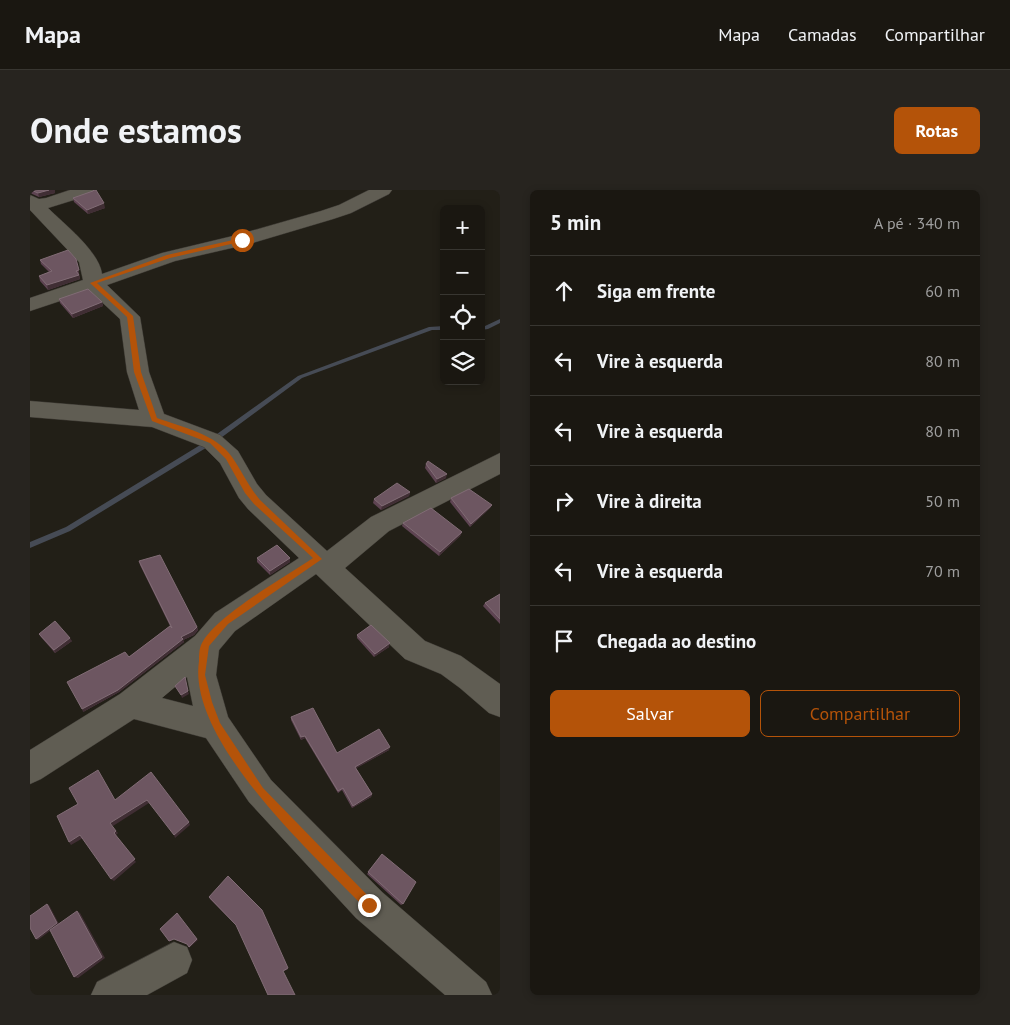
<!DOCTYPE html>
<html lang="pt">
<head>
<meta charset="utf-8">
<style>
	body { margin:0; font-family:"PT Sans",sans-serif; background:#27241f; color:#f1f3f6 }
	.controls { position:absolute; right:15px; top:15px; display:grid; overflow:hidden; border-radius:8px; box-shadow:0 2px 8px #0003 }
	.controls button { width:45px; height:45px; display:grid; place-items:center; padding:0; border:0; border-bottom:1px solid #383631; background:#1a1711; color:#f1f3f6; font:25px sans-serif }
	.stop { position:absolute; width:15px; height:15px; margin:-11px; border:4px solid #b45309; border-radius:50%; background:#fff }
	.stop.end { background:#b45309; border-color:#fff; box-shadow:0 1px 5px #0008 }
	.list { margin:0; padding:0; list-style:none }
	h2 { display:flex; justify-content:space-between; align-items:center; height:65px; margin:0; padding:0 20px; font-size:21px }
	h2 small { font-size:16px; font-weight:400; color:#9f9f9f }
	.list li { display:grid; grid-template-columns:32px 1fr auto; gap:15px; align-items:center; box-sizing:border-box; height:70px; padding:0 20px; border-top:1px solid #383631 }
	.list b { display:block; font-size:19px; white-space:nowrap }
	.list em { font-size:16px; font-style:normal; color:#9f9f9f }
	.actions { display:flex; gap:10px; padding:15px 20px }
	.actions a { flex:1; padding:11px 0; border:1px solid #b45309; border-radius:8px; text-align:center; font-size:18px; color:#b45309 }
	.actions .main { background:#b45309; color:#fff }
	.icon { flex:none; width:28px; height:28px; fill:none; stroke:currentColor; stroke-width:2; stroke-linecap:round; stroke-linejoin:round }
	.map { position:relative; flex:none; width:470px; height:805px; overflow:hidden; border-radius:8px }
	header { display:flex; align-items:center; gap:30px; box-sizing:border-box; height:70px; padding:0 25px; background:#1a1711; border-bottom:1px solid #383631 }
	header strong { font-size:24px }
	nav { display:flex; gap:28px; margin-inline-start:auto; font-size:18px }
	.intro { display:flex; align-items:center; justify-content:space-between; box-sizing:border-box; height:120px; padding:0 30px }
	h1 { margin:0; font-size:35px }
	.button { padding:12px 22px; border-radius:8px; background:#b45309; color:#fff; font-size:18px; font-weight:700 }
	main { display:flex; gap:30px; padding:0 30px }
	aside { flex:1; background:#1a1711; border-radius:8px; box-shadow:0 2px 8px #0003 }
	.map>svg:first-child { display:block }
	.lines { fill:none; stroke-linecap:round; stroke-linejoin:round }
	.stream { fill:#464b55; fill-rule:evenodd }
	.street-casing { stroke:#3d3a34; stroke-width:1 }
	.street { fill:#605d53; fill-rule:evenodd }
	.wall { fill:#5e4452 }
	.shaded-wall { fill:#402e34 }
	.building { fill:#6d5661; stroke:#816c75 }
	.route { fill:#b45309 }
</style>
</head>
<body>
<header>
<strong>Mapa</strong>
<nav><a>Mapa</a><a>Camadas</a><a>Compartilhar</a></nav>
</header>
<div class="intro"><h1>Onde estamos</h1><a class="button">Rotas</a></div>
<main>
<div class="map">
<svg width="470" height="805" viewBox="0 0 470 805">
	<rect width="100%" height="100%" fill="#221f17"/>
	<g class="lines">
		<g class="stream">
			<path d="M 470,129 L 470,133 L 458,139 L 451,140 L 451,136 L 455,136 Z"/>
			<path d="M 414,136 L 414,140 L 402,140 L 272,188 L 184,253 L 40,341 L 0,358 L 0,352 L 36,337 L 180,249 L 268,186 L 399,137 Z"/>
		</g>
		<defs>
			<g id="street">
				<path d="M 40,0 L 66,0 L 63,4 L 18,18 C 34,34 69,61 72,84 L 132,63 L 207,45 L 291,21 L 309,15 L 339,0 L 362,0 L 359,4 L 321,23 L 303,29 L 219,54 L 145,71 L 77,95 L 110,127 L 119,182 L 134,224 L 190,245 L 208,261 L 227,294 L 236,305 L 297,361 L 341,327 L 470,263 L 470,284 L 359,341 L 315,378 L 395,451 L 431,466 L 470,494 L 470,527 L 459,523 L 430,498 L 411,484 L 375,469 L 286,384 L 205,441 L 189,460 L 186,485 L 198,527 L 241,590 L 352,702 L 456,792 L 462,805 L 415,805 L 326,728 L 219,612 L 176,548 L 104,529 L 11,589 L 0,594 L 0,560 L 90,504 L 165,446 L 185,423 L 269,368 L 218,319 L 209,308 L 190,273 L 174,257 L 122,237 L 0,227 L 0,211 L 109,220 L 97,182 L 90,129 L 60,101 L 0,121 L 0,108 L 53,90 L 49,72 L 0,20 L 0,5 L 9,9 L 16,8 ZM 157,487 L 163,516 L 132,508 Z"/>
				<path d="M 144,752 L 157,757 L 162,770 L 157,783 L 117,805 L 61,805 L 67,792 Z"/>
			</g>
		</defs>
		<use href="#street" class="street-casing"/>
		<use href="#street" class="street"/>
	</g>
	<g class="wall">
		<path d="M 0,0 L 25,0 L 25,3 L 9,7 L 0,3 Z"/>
		<path d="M 43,8 L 75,18 L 58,24 L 44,12 Z"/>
		<path d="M 46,69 L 50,89 L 18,100 L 10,91 L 9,86 L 19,82 L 11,74 L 10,70 Z"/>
		<path d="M 29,109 L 72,112 L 73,116 L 43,128 L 30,113 Z"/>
		<path d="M 396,274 L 416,288 L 406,293 L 395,278 Z"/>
		<path d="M 380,302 L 379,306 L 351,320 L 343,313 L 344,309 Z"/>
		<path d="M 421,308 L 462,315 L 460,318 L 440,337 L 420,312 Z"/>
		<path d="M 373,333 L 432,342 L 430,346 L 409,366 L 372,336 Z"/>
		<path d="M 227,368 L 260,368 L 260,372 L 240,385 L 227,372 Z"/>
		<path d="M 109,371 L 167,437 L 168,440 L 164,445 L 153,450 L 154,452 L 89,502 L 53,522 L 99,467 L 140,436 L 110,375 Z"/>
		<path d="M 470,404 L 470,434 L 453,416 L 455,413 Z"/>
		<path d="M 9,444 L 42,451 L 25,463 L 11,447 Z"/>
		<path d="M 327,445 L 359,457 L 344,467 L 327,448 Z"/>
		<path d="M 261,527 L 307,563 L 359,560 L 326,578 L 342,604 L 341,607 L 322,618 L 312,600 L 308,603 L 275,548 L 271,550 L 261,530 Z"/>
		<path d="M 352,664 L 373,714 L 371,715 L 337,684 Z"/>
		<path d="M 179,707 L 258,779 L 254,781 L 207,736 L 180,709 Z"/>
	</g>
	<g class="shaded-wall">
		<path d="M 19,0 L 25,0 L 25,3 L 9,7 L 8,3 Z"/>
		<path d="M 74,13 L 75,18 L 58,24 L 57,20 Z"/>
		<path d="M 49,85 L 50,89 L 18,100 L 17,95 Z"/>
		<path d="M 72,112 L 73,116 L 43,128 L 42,124 Z"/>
		<path d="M 417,284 L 416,288 L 406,293 L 407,289 Z"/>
		<path d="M 380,302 L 379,306 L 351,320 L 352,316 Z"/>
		<path d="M 462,315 L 460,318 L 440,337 L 441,334 Z"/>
		<path d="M 432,342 L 430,346 L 409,366 L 410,362 Z"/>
		<path d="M 260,368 L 260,372 L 240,385 L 240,381 Z"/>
		<path d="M 167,437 L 168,440 L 164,445 L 153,450 L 154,452 L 89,502 L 53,522 L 52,519 L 151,447 Z"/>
		<path d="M 40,448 L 42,451 L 25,463 L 24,460 Z"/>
		<path d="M 360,453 L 359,457 L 344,467 L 345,464 Z"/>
		<path d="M 158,501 L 159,504 L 152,508 L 151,505 Z"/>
		<path d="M 275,546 L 275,548 L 271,550 L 271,547 Z"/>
		<path d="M 360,557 L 359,560 L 325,579 L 325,577 Z"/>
		<path d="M 342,604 L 341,607 L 322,618 L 323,616 Z"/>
		<path d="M 117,610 L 119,613 L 83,636 L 80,633 Z"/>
		<path d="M 159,632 L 160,635 L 145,648 L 144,645 Z"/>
		<path d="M 86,641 L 88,643 L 86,645 L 106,672 L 84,691 L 81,689 L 84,643 Z"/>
		<path d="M 50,645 L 53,648 L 41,655 L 39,652 Z"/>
		<path d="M 17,714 L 19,715 L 29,734 L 8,750 L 6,749 Z"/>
		<path d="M 47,721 L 50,723 L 75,768 L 48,788 L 44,787 Z"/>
		<path d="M 167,749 L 168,750 L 159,758 L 159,757 Z"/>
	</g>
	<g class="building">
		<path d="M 1,0 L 19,0 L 8,3 Z"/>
		<path d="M 64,0 L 66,0 L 74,13 L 57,20 L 43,8 L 63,1 Z"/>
		<path d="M 38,60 L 46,69 L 49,80 L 46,81 L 49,85 L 17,95 L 9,86 L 22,81 L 10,70 Z"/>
		<path d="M 58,99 L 72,112 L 42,124 L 29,109 Z"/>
		<path d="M 398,271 L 417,284 L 407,289 L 396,274 Z"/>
		<path d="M 367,293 L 380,302 L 352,316 L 344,309 Z"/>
		<path d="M 439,299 L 462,315 L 441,334 L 421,308 Z"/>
		<path d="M 401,318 L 432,342 L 410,362 L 373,333 Z"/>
		<path d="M 247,355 L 260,368 L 240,381 L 227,368 Z"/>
		<path d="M 130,365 L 167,437 L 163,441 L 151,447 L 153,449 L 88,500 L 52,519 L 37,492 L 95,462 L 99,467 L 140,436 L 142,438 L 109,371 Z"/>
		<path d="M 470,404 L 470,429 L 455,413 Z"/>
		<path d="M 25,431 L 40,448 L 24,460 L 9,444 Z"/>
		<path d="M 341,435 L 360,453 L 345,464 L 327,445 Z"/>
		<path d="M 155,487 L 158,501 L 151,505 L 145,496 Z"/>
		<path d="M 283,518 L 307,563 L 349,539 L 360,557 L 325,577 L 342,604 L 323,616 L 313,598 L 308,601 L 275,546 L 271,547 L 261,527 Z"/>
		<path d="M 68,580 L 85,610 L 121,582 L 159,632 L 144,645 L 117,610 L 80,633 L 86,641 L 84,643 L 105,669 L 81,689 L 50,645 L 39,652 L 27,626 L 48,614 L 39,598 Z"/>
		<path d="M 352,664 L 386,692 L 373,714 L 338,682 Z"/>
		<path d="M 198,686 L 232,720 L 258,778 L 253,781 L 265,805 L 238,805 L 206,735 L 179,707 Z"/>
		<path d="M 17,714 L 27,733 L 6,749 L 0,738 L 0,726 Z"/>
		<path d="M 47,721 L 72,767 L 44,787 L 20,740 Z"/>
		<path d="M 147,723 L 167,749 L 159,757 L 157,754 L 144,749 L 139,751 L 130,739 Z"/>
	</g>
	<path class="route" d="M 212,48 L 214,51 L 140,68 L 67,93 L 103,126 L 111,182 L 127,228 C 152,237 186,244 202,267 C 212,281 218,296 230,310 L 292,369 L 198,434 L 179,456 L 175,485 L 182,512 L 190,533 L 233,598 L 343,711 L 344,715 L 343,718 L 339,720 L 335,718 C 283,664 157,551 169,471 C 169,466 169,458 172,453 C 187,425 255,387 283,368 L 224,314 L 215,303 L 196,269 L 180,253 L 122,231 L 104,182 L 97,127 L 60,93 L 137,65 Z"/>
</svg>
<div class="controls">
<button>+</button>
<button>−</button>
<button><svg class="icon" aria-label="locate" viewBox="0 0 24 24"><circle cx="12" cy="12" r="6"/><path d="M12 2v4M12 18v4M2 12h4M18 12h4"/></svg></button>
<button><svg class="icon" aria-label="layers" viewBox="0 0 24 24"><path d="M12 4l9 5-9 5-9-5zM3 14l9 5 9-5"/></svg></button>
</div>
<div class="stop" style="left:212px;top:50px"></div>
<div class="stop end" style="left:339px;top:715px"></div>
</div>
<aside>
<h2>5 min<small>A pé · 340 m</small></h2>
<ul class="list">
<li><svg class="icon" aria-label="ahead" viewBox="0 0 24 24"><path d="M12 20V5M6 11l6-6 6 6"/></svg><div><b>Siga em frente</b></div><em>60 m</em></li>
<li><svg class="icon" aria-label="left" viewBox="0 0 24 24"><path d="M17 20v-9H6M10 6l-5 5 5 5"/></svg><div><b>Vire à esquerda</b></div><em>80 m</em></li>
<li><svg class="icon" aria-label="left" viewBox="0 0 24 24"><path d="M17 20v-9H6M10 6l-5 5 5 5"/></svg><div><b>Vire à esquerda</b></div><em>80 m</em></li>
<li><svg class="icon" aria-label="right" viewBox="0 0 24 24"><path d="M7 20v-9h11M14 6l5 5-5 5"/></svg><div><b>Vire à direita</b></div><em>50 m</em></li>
<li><svg class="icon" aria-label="left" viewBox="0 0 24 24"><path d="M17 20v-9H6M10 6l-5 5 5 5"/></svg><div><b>Vire à esquerda</b></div><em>70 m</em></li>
<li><svg class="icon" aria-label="arrive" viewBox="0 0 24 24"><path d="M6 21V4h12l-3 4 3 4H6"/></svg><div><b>Chegada ao destino</b></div></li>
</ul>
<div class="actions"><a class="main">Salvar</a><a>Compartilhar</a></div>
</aside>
</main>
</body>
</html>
